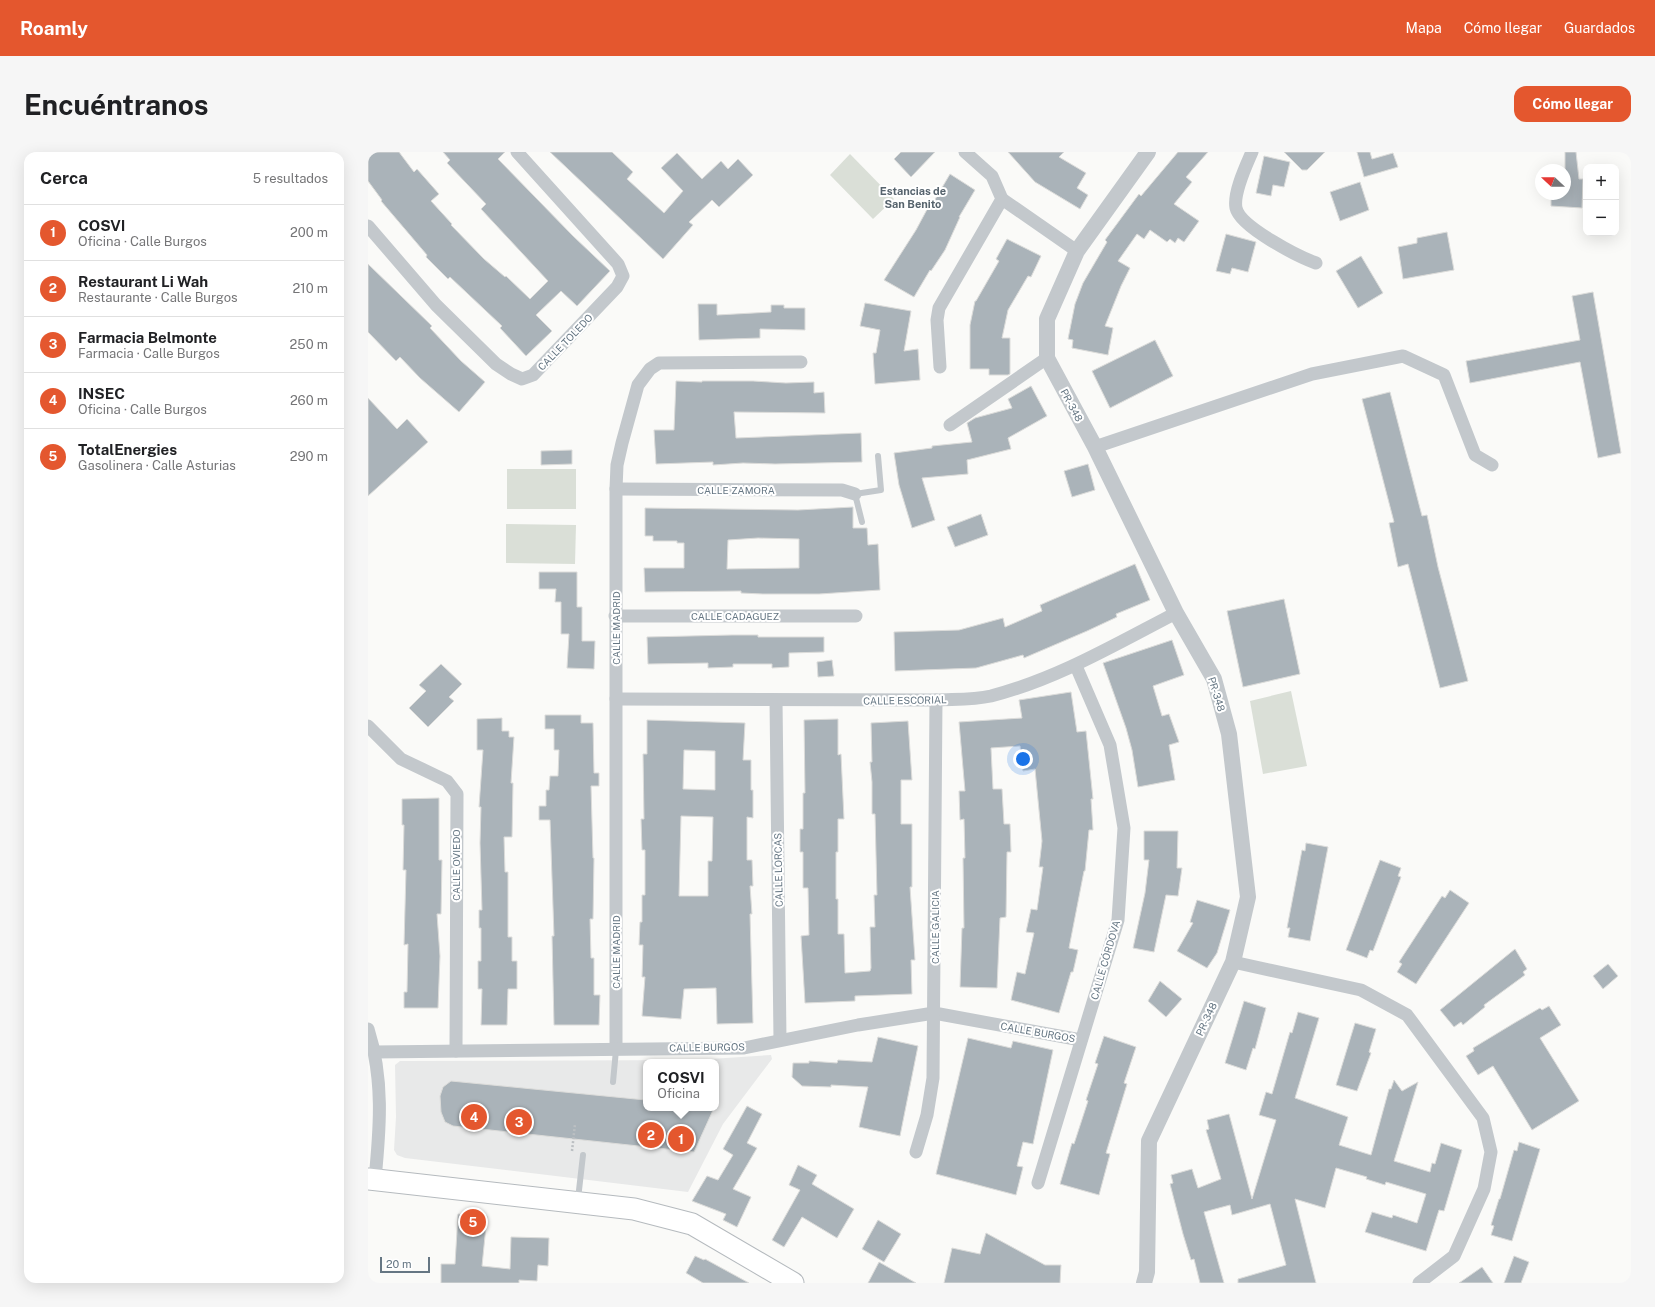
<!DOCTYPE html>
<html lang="es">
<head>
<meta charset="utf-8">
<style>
	body { margin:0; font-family:"Public Sans",sans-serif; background:#f6f6f6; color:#202124 }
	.controls { position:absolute; right:12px; top:12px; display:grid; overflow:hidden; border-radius:8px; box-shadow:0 4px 16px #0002 }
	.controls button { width:36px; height:36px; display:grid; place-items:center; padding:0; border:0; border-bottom:1px solid #e0e0e0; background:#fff; color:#202124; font:20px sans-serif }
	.compass { position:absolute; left:1167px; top:12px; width:36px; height:36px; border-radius:50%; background:#fff; box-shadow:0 4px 16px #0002; rotate:292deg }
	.scale { position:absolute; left:12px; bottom:10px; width:50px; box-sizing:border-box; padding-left:4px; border:2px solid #657683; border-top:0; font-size:11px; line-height:14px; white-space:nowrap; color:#657683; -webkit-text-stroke:3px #fff; paint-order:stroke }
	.you { position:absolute; left:655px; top:607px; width:14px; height:14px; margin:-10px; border:3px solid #fff; border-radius:50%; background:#1a73e8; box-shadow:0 0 0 6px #1a73e833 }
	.badge { display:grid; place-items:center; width:26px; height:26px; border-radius:50%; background:#e4572e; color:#fff; font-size:13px; font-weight:700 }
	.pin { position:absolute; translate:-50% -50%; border:2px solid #fff; box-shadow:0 1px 4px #0006 }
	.popup { position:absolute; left:275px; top:907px; width:76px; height:52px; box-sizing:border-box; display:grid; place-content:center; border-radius:8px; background:#fff; filter:drop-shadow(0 1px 3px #0005); font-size:13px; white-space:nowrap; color:#757577 }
	.popup b { font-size:15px; color:#202124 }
	.popup::after { content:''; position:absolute; left:50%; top:100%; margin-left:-8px; border:8px solid transparent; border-top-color:#fff }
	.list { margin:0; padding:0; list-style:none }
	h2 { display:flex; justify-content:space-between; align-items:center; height:52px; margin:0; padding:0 16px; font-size:17px }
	h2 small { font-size:13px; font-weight:400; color:#757577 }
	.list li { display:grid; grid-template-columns:26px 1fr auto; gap:12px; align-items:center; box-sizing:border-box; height:56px; padding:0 16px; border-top:1px solid #e0e0e0 }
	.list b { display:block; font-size:15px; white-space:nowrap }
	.list p { margin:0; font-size:13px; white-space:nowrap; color:#757577 }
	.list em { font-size:13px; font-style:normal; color:#757577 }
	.map { position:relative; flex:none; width:1263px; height:1131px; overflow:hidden; border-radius:12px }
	header { display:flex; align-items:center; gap:24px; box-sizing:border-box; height:56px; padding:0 20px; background:#e4572e; color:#fff }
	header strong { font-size:19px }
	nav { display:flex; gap:22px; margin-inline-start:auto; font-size:14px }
	.intro { display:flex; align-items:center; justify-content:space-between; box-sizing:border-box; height:96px; padding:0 24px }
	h1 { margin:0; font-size:28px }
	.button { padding:10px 18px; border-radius:12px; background:#e4572e; color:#fff; font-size:14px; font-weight:700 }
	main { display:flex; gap:24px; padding:0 24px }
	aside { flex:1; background:#fff; border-radius:12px; box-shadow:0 4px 16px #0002 }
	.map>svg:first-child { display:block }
	.built { fill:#e8e9e9; fill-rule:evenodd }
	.green { fill:#dadfd7 }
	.building { fill:#aab3b9; stroke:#dcdcda; fill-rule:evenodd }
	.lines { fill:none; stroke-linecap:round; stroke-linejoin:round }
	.primary-casing { stroke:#b5babe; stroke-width:23 }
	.path { stroke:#bbbfc2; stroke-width:2.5; stroke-dasharray:2 2; stroke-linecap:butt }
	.service { stroke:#c3c8cc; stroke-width:6 }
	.minor { stroke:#c3c8cc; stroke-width:13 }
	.tertiary { stroke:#c3c8cc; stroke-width:16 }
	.primary { stroke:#fff; stroke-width:21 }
	.labels { text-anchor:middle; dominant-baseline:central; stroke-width:4; stroke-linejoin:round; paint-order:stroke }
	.street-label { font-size:10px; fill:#657683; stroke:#fff }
	.neighbourhood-label { font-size:11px; font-weight:bold; fill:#57646e; stroke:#fff }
</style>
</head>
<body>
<header>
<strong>Roamly</strong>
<nav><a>Mapa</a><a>Cómo llegar</a><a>Guardados</a></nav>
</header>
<div class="intro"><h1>Encuéntranos</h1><a class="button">Cómo llegar</a></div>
<main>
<aside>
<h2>Cerca<small>5 resultados</small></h2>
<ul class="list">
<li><span class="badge">1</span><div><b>COSVI</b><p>Oficina · Calle Burgos</p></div><em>200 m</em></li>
<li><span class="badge">2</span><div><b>Restaurant Li Wah</b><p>Restaurante · Calle Burgos</p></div><em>210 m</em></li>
<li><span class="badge">3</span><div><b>Farmacia Belmonte</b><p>Farmacia · Calle Burgos</p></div><em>250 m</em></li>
<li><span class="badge">4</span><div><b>INSEC</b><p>Oficina · Calle Burgos</p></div><em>260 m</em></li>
<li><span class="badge">5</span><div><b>TotalEnergies</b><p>Gasolinera · Calle Asturias</p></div><em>290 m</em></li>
</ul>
</aside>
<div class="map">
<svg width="1263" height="1131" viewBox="0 0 1263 1131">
	<rect width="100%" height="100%" fill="#fafaf8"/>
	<path class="built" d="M 403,903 L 404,907 L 355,972 L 320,1040 L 37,1006 L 29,1003 L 26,998 L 28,965 L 27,913 L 32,909 L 327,908 ZM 278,910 L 348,910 L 348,956 L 278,956 Z"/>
	<g class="green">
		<path d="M 482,2 L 526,47 L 505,67 L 462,23 Z"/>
		<rect x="139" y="317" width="69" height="40"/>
		<path d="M 138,372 L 208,373 L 207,412 L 138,411 Z"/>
		<path d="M 923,539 L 939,614 L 895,622 L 882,549 Z"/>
	</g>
	<g class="building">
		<path d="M 0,0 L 31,0 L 46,20 L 49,17 L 71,42 L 63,49 L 84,72 L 83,73 L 116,107 L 137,125 L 138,124 L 162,147 L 180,129 L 113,57 L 118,52 L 79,11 L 82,8 L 75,0 L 137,0 L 130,7 L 205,84 L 242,119 L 209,154 L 193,139 L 168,163 L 184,179 L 158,204 L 132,176 L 134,174 L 82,125 L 80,127 L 58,105 L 59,103 L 13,49 L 14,48 L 0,29 Z"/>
		<path d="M 182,0 L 244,0 L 265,20 L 259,27 L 296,61 L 315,39 L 293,16 L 309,1 L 334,27 L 353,9 L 360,17 L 370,7 L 385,23 L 351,55 L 344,48 L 321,70 L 325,73 L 295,107 Z"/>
		<path d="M 533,0 L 567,0 L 543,25 L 526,7 Z"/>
		<path d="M 640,0 L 696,0 L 691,5 L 718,21 L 709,36 L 720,43 L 712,57 L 667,30 Z"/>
		<path d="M 810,0 L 840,0 L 818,25 L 824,30 L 806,52 L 831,69 L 816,90 L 810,86 L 807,91 L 802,87 L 799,90 L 782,78 L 776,87 L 769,82 L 750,109 L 762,116 L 753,134 L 737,174 L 745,176 L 740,203 L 704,196 L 705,188 L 700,187 L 707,152 L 715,131 L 739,90 L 737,88 L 771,42 L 773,44 Z"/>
		<path d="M 916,0 L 957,0 L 939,18 L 934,18 Z"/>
		<path d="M 989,0 L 1002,0 L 1004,7 L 1025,1 L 1030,15 L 996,25 Z"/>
		<path d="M 1197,0 L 1208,0 L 1211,27 L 1215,27 L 1214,56 L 1183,54 L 1183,42 L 1197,42 Z"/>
		<path d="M 896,4 L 922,10 L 916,35 L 905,33 L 903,44 L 888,41 Z"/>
		<path d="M 582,22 L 607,38 L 591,65 L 592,65 L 577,98 L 563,119 L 562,118 L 546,145 L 516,128 L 548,78 L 563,50 L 565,51 Z"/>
		<path d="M 992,30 L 1001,58 L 972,69 L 962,40 Z"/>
		<path d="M 1079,80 L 1086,118 L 1035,127 L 1030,95 L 1049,91 L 1049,86 Z"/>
		<path d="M 858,82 L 888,90 L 880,120 L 864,116 L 862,122 L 848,119 Z"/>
		<path d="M 639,87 L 673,104 L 663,125 L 660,124 L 640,158 L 634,186 L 642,186 L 642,222 L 640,223 L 621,223 L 621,217 L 602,217 L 602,173 L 607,149 L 608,149 L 631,109 L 628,107 Z"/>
		<path d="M 993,104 L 1015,141 L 990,156 L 968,119 Z"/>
		<path d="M 0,112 L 64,174 L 62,176 L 93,209 L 117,230 L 91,260 L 52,226 L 32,205 L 28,209 L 0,180 Z"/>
		<path d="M 1225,140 L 1253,301 L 1230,306 L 1212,210 L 1102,231 L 1098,209 L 1212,188 L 1204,144 Z"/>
		<path d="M 497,151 L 543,159 L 536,199 L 550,197 L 552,228 L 507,232 L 505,201 L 508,201 L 512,178 L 492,174 Z"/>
		<path d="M 330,152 L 349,152 L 349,163 L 403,160 L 403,153 L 416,153 L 416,156 L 437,156 L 437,178 L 392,177 L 392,186 L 331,188 Z"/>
		<path d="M 787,188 L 805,224 L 742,256 L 724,219 Z"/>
		<path d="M 308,229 L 334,230 L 334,229 L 385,229 L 418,231 L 446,230 L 446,241 L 456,240 L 457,261 L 366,260 L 368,286 L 493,281 L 494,310 L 407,312 L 375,311 L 345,313 L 345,310 L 288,312 L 286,278 L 306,278 Z"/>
		<path d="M 663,234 L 679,264 L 640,286 L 643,297 L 599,308 L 600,322 L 554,326 L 567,368 L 544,376 L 531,333 L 526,301 L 564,296 L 564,294 L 604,290 L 599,271 L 607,266 L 644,256 L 640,247 Z"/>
		<path d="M 1022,240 L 1054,364 L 1059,363 L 1070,415 L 1100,529 L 1072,536 L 1040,412 L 1030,415 L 1021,371 L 1026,370 L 994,247 Z"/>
		<path d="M 0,246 L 29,277 L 39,267 L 60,290 L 0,344 Z"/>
		<path d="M 204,298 L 204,312 L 173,313 L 173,299 Z"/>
		<path d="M 720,312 L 727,338 L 704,345 L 696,319 Z"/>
		<path d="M 485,355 L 485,376 L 499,376 L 500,393 L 510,392 L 512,438 L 451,442 L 395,442 L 373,441 L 373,439 L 277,440 L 276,416 L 316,416 L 316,391 L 309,391 L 309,389 L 285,389 L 285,384 L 277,384 L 277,356 L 430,358 ZM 390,386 L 431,387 L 431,416 L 359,417 L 360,388 Z"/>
		<path d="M 613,362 L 620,383 L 587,395 L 579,375 Z"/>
		<path d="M 767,412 L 782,448 L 748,462 L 749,465 L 719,479 L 656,506 L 655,503 L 608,516 L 527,519 L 526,480 L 591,478 L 635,466 L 637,475 L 674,459 L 672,453 Z"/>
		<path d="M 171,420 L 209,420 L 209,455 L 214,455 L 214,489 L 227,489 L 226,517 L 199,516 L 201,482 L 193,482 L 193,450 L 187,450 L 188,437 L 171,437 Z"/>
		<path d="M 916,447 L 932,522 L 875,535 L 859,459 Z"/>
		<path d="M 364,483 L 390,483 L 390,485 L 456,485 L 456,500 L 421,501 L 421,515 L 404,516 L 404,512 L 365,512 L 365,515 L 340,516 L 340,511 L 280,512 L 279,485 Z"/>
		<path d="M 804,488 L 816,523 L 785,534 L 794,564 L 801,562 L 811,590 L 801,593 L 807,628 L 770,635 L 764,598 L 758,576 L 735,511 Z"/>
		<path d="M 464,508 L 466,524 L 450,525 L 449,510 Z"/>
		<path d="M 73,512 L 94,532 L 81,545 L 86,549 L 60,575 L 41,556 L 58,539 L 51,533 Z"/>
		<path d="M 703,540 L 709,580 L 718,579 L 725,647 L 723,647 L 725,678 L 721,678 L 717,719 L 716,719 L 701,796 L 710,798 L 705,820 L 703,820 L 691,861 L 643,848 L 649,820 L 657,822 L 666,781 L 658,780 L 663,757 L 669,758 L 675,715 L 671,715 L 674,689 L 667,617 L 655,619 L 652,594 L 623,596 L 625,637 L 634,637 L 636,672 L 642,672 L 643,700 L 639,700 L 638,765 L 632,766 L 629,836 L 592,835 L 594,776 L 596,776 L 595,706 L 597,706 L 596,667 L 592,668 L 591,639 L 597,639 L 591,570 L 654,566 L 651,548 Z"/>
		<path d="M 177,563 L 213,563 L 213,571 L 225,571 L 226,621 L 231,621 L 231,634 L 223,634 L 225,706 L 226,706 L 225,767 L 222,767 L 223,806 L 226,806 L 226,843 L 232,843 L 231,873 L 186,873 L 184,784 L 186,784 L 182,668 L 171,668 L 171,654 L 178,654 L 178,638 L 181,638 L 182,624 L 190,624 L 191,598 L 186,598 L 186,577 L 177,577 Z"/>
		<path d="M 134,566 L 134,579 L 141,579 L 141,585 L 146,585 L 143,631 L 145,631 L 144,685 L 136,685 L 137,720 L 140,720 L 140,785 L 144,785 L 144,809 L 149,809 L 149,837 L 140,837 L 139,873 L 113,873 L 114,837 L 110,837 L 110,809 L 113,809 L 113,776 L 111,776 L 111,758 L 114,758 L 112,691 L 113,655 L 111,655 L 115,598 L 109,598 L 109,567 Z"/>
		<path d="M 470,567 L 470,603 L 473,602 L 476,667 L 470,667 L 470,700 L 468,700 L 468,747 L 470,747 L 470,782 L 476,782 L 477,821 L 502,819 L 503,816 L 502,775 L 507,775 L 506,743 L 509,743 L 507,662 L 504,662 L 504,630 L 502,610 L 504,610 L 503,571 L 540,569 L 544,628 L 533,628 L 533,672 L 544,672 L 544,735 L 542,735 L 547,808 L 543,808 L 544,842 L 487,844 L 487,849 L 437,851 L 433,784 L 441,783 L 440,736 L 435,736 L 435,700 L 432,700 L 432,677 L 435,677 L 435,641 L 437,641 L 436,568 Z"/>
		<path d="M 279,568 L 377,571 L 375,608 L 383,608 L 383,638 L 385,638 L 385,666 L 379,665 L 379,708 L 384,708 L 385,734 L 382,734 L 384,762 L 382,762 L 385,871 L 349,872 L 348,836 L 316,837 L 313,867 L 274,864 L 277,825 L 274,825 L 275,793 L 271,793 L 272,770 L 274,770 L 274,743 L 277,743 L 277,698 L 274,698 L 273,667 L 276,667 L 275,602 L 279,602 ZM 316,598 L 347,599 L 347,638 L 315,637 ZM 313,664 L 345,665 L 344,709 L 340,709 L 340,744 L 311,744 Z"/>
		<path d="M 71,646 L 71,708 L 74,708 L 73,762 L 69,762 L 72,804 L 70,856 L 36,856 L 36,840 L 39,840 L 40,792 L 36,793 L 38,718 L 35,718 L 36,673 L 34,673 L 34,647 Z"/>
		<path d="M 776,679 L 810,679 L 809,716 L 814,716 L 810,744 L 798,743 L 786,800 L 765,796 L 777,741 L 781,708 L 776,708 Z"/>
		<path d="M 938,691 L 960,695 L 942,789 L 920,785 L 922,776 L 919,776 L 934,698 L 937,699 Z"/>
		<path d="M 1012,708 L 1033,716 L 1030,724 L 1033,725 L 1005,799 L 1002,798 L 999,806 L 978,798 Z"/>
		<path d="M 1082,738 L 1101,751 L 1048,832 L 1029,820 L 1034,812 L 1031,810 L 1074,744 L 1077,746 Z"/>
		<path d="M 829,748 L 862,758 L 849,801 L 839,816 L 809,799 L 825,771 L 822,770 Z"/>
		<path d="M 1147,797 L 1159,817 L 1155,820 L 1157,823 L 1116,853 L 1117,855 L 1095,873 L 1093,870 L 1086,875 L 1072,858 Z"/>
		<path d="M 1240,812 L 1250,824 L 1235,837 L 1225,824 Z"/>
		<path d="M 792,829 L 814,847 L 798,865 L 780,849 Z"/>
		<path d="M 876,849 L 898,856 L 887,897 L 885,896 L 878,918 L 857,911 Z"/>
		<path d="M 1181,854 L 1193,873 L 1172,886 L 1211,949 L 1164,978 L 1125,914 L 1110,923 L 1098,904 L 1106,899 L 1105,896 L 1148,870 L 1172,856 L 1174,858 Z"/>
		<path d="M 930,860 L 951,866 L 927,946 L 980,965 L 971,993 L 1003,1003 L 1021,937 L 1023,937 L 1026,928 L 1034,939 L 1050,930 L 1026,1009 L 1062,1020 L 1064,1011 L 1067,1012 L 1073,991 L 1094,998 L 1076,1059 L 1071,1058 L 1058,1099 L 997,1080 L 1004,1060 L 1024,1066 L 1025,1063 L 1049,1071 L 1058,1042 L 1018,1030 L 1017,1033 L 998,1027 L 999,1025 L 968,1016 L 957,1056 L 927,1047 L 948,1131 L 870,1131 L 870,1127 L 918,1113 L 902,1052 L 864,1063 L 862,1053 L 836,1060 L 856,1131 L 832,1131 L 826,1107 L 823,1108 L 815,1082 L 802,1032 L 805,1031 L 803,1023 L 824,1017 L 830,1036 L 853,1027 L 838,978 L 841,977 L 839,968 L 861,962 L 884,1047 L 908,968 L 891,963 L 898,940 L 904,942 L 922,880 L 924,881 Z"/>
		<path d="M 987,871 L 1008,877 L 1001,900 L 1003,901 L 989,939 L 968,933 Z"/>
		<path d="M 736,884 L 768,895 L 756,931 L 759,932 L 738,1001 L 742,1002 L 731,1043 L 692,1032 L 704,991 L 706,992 L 720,949 L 718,948 L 730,912 L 727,911 Z"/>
		<path d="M 510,885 L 550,894 L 532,984 L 491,975 L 500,935 L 463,933 L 463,935 L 434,934 L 424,925 L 425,911 L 441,911 L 441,909 L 469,911 L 470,908 L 504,910 Z"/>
		<path d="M 600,886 L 643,896 L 645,889 L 685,898 L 665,992 L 655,990 L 649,1014 L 655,1015 L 648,1043 L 568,1022 Z"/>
		<path d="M 83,929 L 278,948 L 278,956 L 346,956 L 326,1000 L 85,974 L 77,970 L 73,960 L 72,944 L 75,935 Z"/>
		<path d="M 379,954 L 394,962 L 379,991 L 389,996 L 365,1037 L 383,1045 L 369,1075 L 355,1068 L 358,1062 L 324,1049 L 339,1024 L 350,1028 L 365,1003 L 355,997 Z"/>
		<path d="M 1151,990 L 1172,997 L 1144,1089 L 1123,1083 L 1126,1074 L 1123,1073 L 1131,1047 L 1132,1047 L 1146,998 L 1149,999 Z"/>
		<path d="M 430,1013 L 449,1023 L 444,1032 L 486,1057 L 469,1086 L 434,1065 L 416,1095 L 404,1088 L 432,1038 L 421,1033 Z"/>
		<path d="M 90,1062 L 119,1064 L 114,1114 L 142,1117 L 143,1085 L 181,1086 L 180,1114 L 170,1113 L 169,1129 L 151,1128 L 151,1131 L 73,1131 L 73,1112 L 87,1112 Z"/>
		<path d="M 510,1068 L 533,1082 L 516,1110 L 494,1097 Z"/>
		<path d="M 618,1081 L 677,1113 L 693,1113 L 692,1131 L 576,1131 L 584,1096 L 612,1102 Z"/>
		<path d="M 327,1104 L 336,1108 L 337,1107 L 381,1131 L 335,1131 L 318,1121 Z"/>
		<path d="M 1146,1104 L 1161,1110 L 1153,1131 L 1136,1131 Z"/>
		<path d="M 511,1110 L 548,1131 L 500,1131 Z"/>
		<path d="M 1114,1115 L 1125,1131 L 1091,1131 Z"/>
	</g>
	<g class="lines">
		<defs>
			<path id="primary" d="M 0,1027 L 266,1057 L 324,1072 L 425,1131"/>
		</defs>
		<use href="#primary" class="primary-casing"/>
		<path class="path" d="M 204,999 L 207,972"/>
		<g class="service">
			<path d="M 494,370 L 487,342 L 513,338 L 510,304"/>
			<path d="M 245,930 L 248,898"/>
			<path d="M 210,1047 L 215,1003"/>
		</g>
		<g class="minor">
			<path d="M 884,0 C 878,14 865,41 868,56 C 872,75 931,105 948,111"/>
			<path d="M 634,47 L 709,99"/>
			<path d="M 0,74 L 68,153 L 128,212 L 143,222 L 154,227 L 165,223 L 249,135 L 255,124 L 250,112 L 149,0"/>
			<path d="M 572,215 L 569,168 L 571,156 L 634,47 L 624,24 L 597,0"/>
			<path d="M 582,273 L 679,206"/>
			<path d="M 727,295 L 944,222 L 1035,204 L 1076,223 L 1107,303 L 1124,313"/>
			<path d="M 248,337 L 474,338 L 487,342"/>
			<path d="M 247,464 L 488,464"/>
			<path d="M 248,547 L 568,548 C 586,547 605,548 623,544 C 689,527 748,492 808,461"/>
			<path d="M 408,548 L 412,888"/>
			<path d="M 0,574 L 33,607 L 79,629 L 89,642 L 88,899"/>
			<path d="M 865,810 L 993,838 L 1039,863 L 1115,966 L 1123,1000 L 1116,1037 L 1086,1104 L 1051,1131"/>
			<path d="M 0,877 C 16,927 12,976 7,1027"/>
			<path d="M 248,896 L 248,337 L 249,313 L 254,291 L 270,233 L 282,217 L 291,211 L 433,210"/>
			<path d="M 7,900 L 376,896 L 490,873 L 566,861 L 713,888"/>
			<path d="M 548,1000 L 559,963 L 565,926 L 568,548"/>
			<path d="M 670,1031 L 750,768 L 756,676 L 742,593 L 708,514"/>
		</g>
		<path class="tertiary" d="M 776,1131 L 779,1120 L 781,989 L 865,810 L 880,745 L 861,582 L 846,527 L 808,461 L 727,295 L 679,206 L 679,167 L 709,99 L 780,0"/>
		<use href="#primary" class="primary"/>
	</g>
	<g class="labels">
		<g class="street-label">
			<text transform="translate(197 190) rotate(-46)">CALLE TOLEDO</text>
			<text transform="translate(704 253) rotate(62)">PR-348</text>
			<text x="368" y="338">CALLE ZAMORA</text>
			<text x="367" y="464">CALLE CADAGUEZ</text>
			<text transform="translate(248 476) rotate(-90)">CALLE MADRID</text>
			<text transform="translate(849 542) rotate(73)">PR-348</text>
			<text transform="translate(537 548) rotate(-1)">CALLE ESCORIAL</text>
			<text transform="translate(88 713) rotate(-90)">CALLE OVIEDO</text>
			<text transform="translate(410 718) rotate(-91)">CALLE LORCAS</text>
			<text transform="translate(567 775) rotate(-90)">CALLE GALICIA</text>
			<text transform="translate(248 800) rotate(-90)">CALLE MADRID</text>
			<text transform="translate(737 808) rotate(-74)">CALLE CÓRDOVA</text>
			<text transform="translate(838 867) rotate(-65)">PR-348</text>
			<text transform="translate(670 880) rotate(10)">CALLE BURGOS</text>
			<text transform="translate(339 895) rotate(-1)">CALLE BURGOS</text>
		</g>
		<g class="neighbourhood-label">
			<text x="545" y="39">Estancias de<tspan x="545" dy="13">San Benito</tspan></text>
		</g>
	</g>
</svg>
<div class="controls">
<button>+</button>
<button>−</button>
</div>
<svg class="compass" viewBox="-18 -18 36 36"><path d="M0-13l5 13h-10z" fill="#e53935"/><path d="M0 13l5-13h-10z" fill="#757577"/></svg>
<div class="scale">20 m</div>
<div class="you"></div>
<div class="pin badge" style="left:313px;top:987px">1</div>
<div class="popup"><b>COSVI</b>Oficina</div>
<div class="pin badge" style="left:283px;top:983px">2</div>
<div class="pin badge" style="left:151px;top:970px">3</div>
<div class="pin badge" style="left:106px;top:965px">4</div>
<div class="pin badge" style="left:105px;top:1070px">5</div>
</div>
</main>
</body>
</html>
